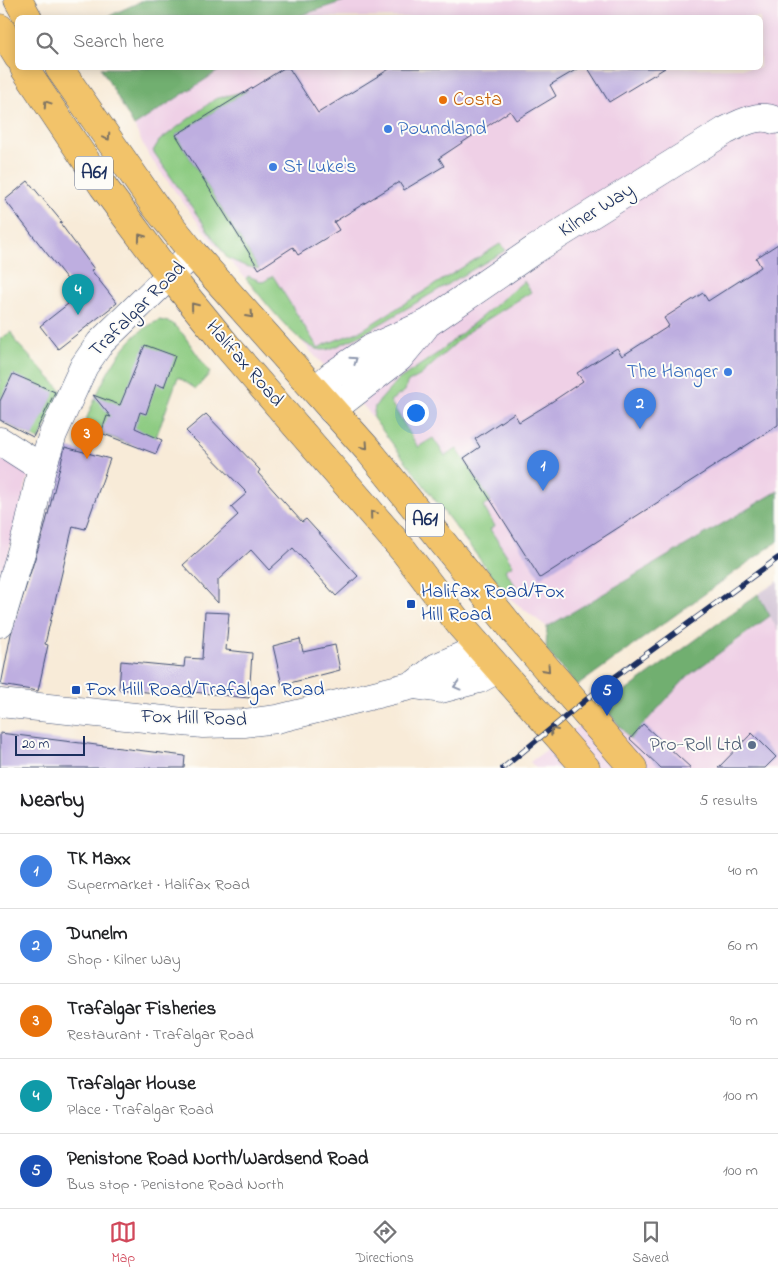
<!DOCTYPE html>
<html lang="en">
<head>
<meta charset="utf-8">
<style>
	body { margin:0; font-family:"Indie Flower",sans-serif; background:#f2f2f2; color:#202124 }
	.scale { position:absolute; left:15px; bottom:12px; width:70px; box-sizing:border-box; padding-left:5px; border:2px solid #1b2f5e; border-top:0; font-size:14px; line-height:18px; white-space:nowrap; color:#1b2f5e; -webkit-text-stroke:4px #fdfcf7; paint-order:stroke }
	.you { position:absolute; left:415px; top:412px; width:18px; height:18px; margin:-12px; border:4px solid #fff; border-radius:50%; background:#1a73e8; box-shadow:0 0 0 8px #1a73e833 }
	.badge { display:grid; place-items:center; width:32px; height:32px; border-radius:50%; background:#d1495b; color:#fff; font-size:16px; font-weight:700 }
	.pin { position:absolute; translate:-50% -41px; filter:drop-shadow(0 1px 2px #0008) }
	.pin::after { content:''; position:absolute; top:26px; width:18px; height:15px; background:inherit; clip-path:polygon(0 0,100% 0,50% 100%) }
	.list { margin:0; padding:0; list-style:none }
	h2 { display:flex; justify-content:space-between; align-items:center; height:65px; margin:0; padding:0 20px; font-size:21px }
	h2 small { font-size:16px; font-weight:400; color:#757577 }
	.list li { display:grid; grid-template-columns:32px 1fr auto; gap:15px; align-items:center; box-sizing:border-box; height:75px; padding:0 20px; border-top:1px solid #e0e0e0 }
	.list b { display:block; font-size:19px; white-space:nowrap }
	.list p { margin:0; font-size:16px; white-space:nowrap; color:#757577 }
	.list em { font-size:16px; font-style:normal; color:#757577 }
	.icon { flex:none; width:28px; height:28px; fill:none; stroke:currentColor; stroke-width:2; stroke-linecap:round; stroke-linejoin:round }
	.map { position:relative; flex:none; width:778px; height:768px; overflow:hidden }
	.search { position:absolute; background:#fff; box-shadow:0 2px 12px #0003; left:15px; right:15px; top:15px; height:55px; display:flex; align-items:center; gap:12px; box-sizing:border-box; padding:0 18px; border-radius:8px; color:#757577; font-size:19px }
	.sheet { height:440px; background:#fff }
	nav { display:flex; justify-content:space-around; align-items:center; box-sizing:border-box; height:70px; border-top:1px solid #e0e0e0; background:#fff; font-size:14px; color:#757577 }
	nav a { display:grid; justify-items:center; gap:2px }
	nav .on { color:#d1495b }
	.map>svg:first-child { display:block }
	.built { fill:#efd0e6 }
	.industrial { fill:#cdbed2 }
	.green { fill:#8ccb81; stroke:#547d70 }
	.forest { fill:#71af6f; stroke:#466f66 }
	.building { fill:#beaee0 }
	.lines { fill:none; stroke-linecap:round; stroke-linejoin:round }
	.minor-casing { stroke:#3c4b70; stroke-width:29 }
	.highway-casing { stroke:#3c4b70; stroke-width:29 }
	.minor { stroke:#fff; stroke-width:28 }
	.highway { stroke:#f2c36a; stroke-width:28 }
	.rail-casing { stroke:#1b2f5e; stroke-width:5.5 }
	.rail { stroke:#fdfcf7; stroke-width:4; stroke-dasharray:11; stroke-linecap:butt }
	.oneway { stroke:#7c7263 }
	.oneway2 { stroke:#8d97ae }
	.food-dot { fill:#e8710a; stroke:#fdfcf7; stroke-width:2 }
	.shop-dot { fill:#3f7fe0; stroke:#fdfcf7; stroke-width:2 }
	.transit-dot { fill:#1a4fb4; stroke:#fdfcf7; stroke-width:2 }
	.service-dot { fill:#5c6f8a; stroke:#fdfcf7; stroke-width:2 }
	.labels { text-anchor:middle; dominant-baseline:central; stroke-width:4; stroke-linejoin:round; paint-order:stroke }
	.shield { fill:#fdfcf7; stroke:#5f6c8c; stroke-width:1 }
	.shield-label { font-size:19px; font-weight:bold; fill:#1b2f5e }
	.food-label { font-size:20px; fill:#c56008; stroke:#fdfcf7; text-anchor:start }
	.shop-label { font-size:20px; fill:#366cbe; stroke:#fdfcf7; text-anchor:start }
	.street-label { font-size:20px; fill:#1b2f5e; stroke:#fdfcf7 }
	.transit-label { font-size:20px; fill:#164399; stroke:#fdfcf7; text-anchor:start }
	.service-label { font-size:20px; fill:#4e5e75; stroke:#fdfcf7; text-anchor:end }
</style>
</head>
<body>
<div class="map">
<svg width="778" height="768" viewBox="0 0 778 768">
	<rect width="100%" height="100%" fill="#fdfcf7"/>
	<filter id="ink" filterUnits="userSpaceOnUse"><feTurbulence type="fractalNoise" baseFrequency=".02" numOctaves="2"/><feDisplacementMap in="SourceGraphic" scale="10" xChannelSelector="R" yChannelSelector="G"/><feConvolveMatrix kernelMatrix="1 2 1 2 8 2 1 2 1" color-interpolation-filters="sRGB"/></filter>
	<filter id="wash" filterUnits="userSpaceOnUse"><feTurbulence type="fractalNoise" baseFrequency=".0096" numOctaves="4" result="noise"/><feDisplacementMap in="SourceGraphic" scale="20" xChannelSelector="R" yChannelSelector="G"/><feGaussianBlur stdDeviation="1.12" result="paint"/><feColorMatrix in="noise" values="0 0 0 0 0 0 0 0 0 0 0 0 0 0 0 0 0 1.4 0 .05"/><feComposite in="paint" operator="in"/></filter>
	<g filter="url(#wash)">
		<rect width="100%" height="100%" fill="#f8ebd8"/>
		<g class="built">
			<path d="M 358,0 L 778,0 L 778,491 L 547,627 L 508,597 L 367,410 L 314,355 L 211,240 L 149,156 L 134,126 L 223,68 L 760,68 L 760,18 L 296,17 L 344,1 Z"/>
			<path d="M 0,451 L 29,473 L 0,588 Z"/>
			<path d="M 758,594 L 778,631 L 778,768 L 536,768 L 530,762 Z"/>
		</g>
		<path class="industrial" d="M 778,581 L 778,631 L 758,594 Z"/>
		<g class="green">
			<path d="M 249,90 L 176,135 L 259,269 L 245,266 L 227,258 L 153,151 L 159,141 L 215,99 Z"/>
			<path d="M 500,244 L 506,250 L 358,337 C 348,340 331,351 322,350 C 299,349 262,297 246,279 L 248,276 L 263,282 L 273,276 L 318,348 C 333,340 347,337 362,330 Z"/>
			<path d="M 524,281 L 531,292 L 469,331 L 421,375 L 407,383 L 405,391 L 390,401 L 418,447 L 433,438 L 445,456 L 457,449 L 491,501 L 483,506 L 495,526 L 490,529 L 513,565 L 505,570 L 519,591 L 503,590 L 373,418 L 375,406 L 398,380 L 438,353 Z"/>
			<path d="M 160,320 L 172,323 L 183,334 L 210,373 L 196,389 L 178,377 L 154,443 L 129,444 L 83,427 C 99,389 119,336 160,320 Z"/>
			<path d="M 11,332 L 16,342 L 62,391 L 39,440 L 0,420 L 0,339 Z"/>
		</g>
		<g class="forest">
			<path d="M 144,0 L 358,0 L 344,1 L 296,17 L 107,17 Z"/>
			<path d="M 101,68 L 223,68 L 134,126 Z"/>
			<path d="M 778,491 L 778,541 L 577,686 L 546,650 L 547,627 Z"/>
			<path d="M 758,594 L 770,616 L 688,676 L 630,739 L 604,707 Z"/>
		</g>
		<g id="blocks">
			<g class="building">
				<path d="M 284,68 L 289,68 L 318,113 L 391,68 L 579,68 L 550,85 L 556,96 L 516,120 L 510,111 L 439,158 L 444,166 L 404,190 L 399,182 L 334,222 L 339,230 L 298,255 L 293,247 L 259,269 L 176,135 Z"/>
				<path d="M 588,68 L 665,68 L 609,102 Z"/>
				<path d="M 28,181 L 62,222 L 60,223 L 94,269 L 91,270 L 117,303 L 58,349 L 40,326 L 68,304 L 66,301 L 77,292 L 5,200 Z"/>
				<path d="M 778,244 L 778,425 L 540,578 L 464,458 L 480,447 L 475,439 L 514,413 L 519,422 L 547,405 L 583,381 L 577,373 L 617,348 L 622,356 L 669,326 L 664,318 L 703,293 L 708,301 L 761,267 L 756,258 Z"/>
				<path d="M 145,345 L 175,356 L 164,387 L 156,384 L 146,414 L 140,412 L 135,428 L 162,440 L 156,454 L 101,433 L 107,416 L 111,417 L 93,395 L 120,405 Z"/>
				<path d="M 13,374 L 55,392 L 33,437 L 0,420 L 0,401 Z"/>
				<path d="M 206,414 L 260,470 L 258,473 L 302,522 L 306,519 L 358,576 L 336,596 L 293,548 L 269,570 L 251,550 L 218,580 L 218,603 L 183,565 L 238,515 L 231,507 L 247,493 L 186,431 Z"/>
				<path d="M 65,447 L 110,459 L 85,529 L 73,526 L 45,644 L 48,645 L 38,691 L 1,685 L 11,634 L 44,530 Z"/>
				<path d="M 205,612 L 229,613 L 226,650 L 252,653 L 249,698 L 193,692 L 192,697 L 119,689 L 121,661 L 184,667 L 185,658 L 202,659 Z"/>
				<path d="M 300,639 L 303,652 L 335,645 L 340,670 L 282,685 L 273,646 Z"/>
				<path d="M 643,724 L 691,768 L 661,768 L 630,739 Z"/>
				<path d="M 0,733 L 185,756 L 184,768 L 0,768 Z"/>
				<path d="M 752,733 L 776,757 L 765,768 L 718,768 Z"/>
			</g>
		</g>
	</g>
	<g filter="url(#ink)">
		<use href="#blocks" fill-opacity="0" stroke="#3c4b70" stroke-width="1"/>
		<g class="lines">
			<defs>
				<g id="minor">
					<path d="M 316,390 L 331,376 L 372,348 L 428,323 L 534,250 L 725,131 C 739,124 758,113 774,120"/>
					<path d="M 332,410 L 399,358 L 424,328"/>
					<path d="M 0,441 L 42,468"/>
					<path d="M 0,623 L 29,526 L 42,468 L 53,434 L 84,366 L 100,343 L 193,253"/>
					<path d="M 414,685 L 441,689 L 479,679 L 498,669"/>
					<path d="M 0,703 L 203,724 L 244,723 L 277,719 L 414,685 L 437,667 L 480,648"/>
				</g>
				<g id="highway">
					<path d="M 18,0 L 28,18"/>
					<path d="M 0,28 L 18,57"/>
					<path d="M 24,68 L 103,186 L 170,276 L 227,346 L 404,551 L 461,626 L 586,768"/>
					<path d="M 59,68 L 155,206 L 193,253 L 369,451 L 515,632 L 633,768"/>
				</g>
			</defs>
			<use href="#minor" class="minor-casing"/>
			<use href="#highway" class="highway-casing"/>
			<use href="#minor" class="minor"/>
			<use href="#highway" class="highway"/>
			<defs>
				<path id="rail" d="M 503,768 L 604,685 L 778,558"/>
			</defs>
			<use href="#rail" class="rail-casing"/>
			<use href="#rail" class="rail"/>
		</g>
		<defs><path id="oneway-chevron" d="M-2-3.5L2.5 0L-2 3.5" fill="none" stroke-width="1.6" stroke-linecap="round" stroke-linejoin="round" transform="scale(1.25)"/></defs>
		<g class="oneway">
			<use href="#oneway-chevron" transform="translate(47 104) rotate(-124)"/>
			<use href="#oneway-chevron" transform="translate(107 137) rotate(56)"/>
			<use href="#oneway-chevron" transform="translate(141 237) rotate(-126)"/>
			<use href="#oneway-chevron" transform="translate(194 306) rotate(-129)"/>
			<use href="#oneway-chevron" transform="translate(250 315) rotate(48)"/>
			<use href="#oneway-chevron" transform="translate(365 446) rotate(48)"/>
			<use href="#oneway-chevron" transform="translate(373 514) rotate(-130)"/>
			<use href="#oneway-chevron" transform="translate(547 669) rotate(48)"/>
			<use href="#oneway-chevron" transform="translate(553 731) rotate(-131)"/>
		</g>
		<g class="oneway2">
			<use href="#oneway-chevron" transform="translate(354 360) rotate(-35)"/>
			<use href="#oneway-chevron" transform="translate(457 686) rotate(165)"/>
		</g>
	</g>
	<circle class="food-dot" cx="443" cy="100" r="5"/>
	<g class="shop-dot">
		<circle cx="388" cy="129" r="5"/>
		<circle cx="273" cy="167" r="5"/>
		<circle cx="728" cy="372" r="5"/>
	</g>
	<g class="transit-dot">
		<rect x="406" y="599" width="10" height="10" rx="2.5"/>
		<rect x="71" y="685" width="10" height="10" rx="2.5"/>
	</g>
	<circle class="service-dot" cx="752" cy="745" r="5"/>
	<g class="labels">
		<g class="shield">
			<rect x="75" y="156.5" width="38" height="33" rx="4"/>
			<rect x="406" y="503.5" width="38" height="33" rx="4"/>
		</g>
		<g class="shield-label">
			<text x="94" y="173">A61</text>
			<text x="425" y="520">A61</text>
		</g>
		<g class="food-label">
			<text x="453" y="100">Costa</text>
		</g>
		<g class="shop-label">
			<text x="398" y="129">Poundland</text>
			<text x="283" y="167">St Luke's</text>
			<text x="718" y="372" text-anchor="end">The Hanger</text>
		</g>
		<g class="street-label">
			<text transform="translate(597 211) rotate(-32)">Kilner Way</text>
			<text transform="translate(138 310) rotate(-45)">Trafalgar Road</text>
			<text transform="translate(244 364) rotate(49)">Halifax Road</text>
			<text transform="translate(194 719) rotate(2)">Fox Hill Road</text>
		</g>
		<g class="transit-label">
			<text x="421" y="592">Halifax Road/Fox<tspan x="421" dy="23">Hill Road</tspan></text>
			<text x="86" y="690">Fox Hill Road/Trafalgar Road</text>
		</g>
		<g class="service-label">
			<text x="742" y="745">Pro-Roll Ltd</text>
		</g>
	</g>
</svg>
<div class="scale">20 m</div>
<div class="you"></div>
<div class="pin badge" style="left:543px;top:491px;background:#3f7fe0">1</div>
<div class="pin badge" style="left:640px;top:429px;background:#3f7fe0">2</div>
<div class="pin badge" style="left:87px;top:459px;background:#e8710a">3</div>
<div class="pin badge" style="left:78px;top:315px;background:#0f9aa8">4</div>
<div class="pin badge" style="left:607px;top:716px;background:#1a4fb4">5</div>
<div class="search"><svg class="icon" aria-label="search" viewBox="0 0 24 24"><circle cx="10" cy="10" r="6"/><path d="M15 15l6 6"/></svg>Search here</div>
</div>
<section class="sheet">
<h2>Nearby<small>5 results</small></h2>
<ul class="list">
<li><span class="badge" style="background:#3f7fe0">1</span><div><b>TK Maxx</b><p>Supermarket · Halifax Road</p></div><em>40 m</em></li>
<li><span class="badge" style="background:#3f7fe0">2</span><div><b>Dunelm</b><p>Shop · Kilner Way</p></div><em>60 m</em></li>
<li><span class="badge" style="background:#e8710a">3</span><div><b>Trafalgar Fisheries</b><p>Restaurant · Trafalgar Road</p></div><em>90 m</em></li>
<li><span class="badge" style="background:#0f9aa8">4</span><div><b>Trafalgar House</b><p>Place · Trafalgar Road</p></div><em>100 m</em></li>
<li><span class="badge" style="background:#1a4fb4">5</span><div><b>Penistone Road North/Wardsend Road</b><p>Bus stop · Penistone Road North</p></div><em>100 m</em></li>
</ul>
</section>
<nav>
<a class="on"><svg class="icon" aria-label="map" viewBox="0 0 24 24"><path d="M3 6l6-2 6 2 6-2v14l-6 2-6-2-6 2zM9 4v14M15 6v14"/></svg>Map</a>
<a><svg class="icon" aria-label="directions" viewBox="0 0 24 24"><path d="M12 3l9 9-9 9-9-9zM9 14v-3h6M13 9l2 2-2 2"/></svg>Directions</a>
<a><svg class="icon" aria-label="saved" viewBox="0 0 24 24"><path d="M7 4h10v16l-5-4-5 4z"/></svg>Saved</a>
</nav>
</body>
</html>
